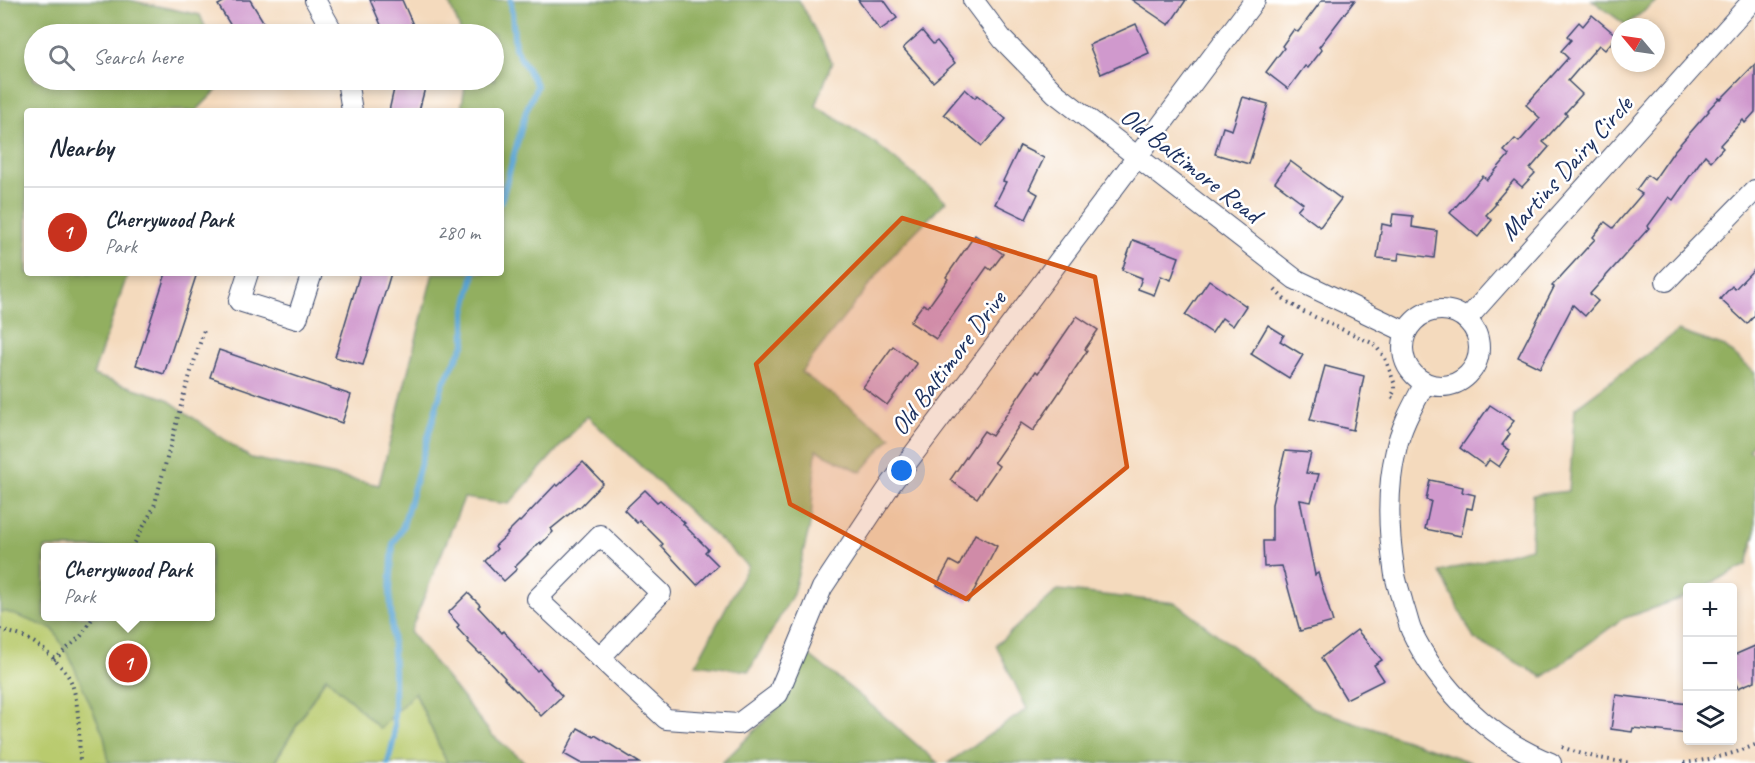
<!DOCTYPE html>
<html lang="en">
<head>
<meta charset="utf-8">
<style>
	body { margin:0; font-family:Caveat,sans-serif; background:#f2f2f3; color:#1f2937 }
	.controls { position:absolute; right:18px; bottom:18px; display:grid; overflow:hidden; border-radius:6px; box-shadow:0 3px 9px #0003 }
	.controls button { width:54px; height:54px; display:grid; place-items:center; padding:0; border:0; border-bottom:2px solid #e0e1e3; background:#fff; color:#1f2937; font:30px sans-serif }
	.compass { position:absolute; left:1611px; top:18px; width:54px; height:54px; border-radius:50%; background:#fff; box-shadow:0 3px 9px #0003; rotate:299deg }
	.you { position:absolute; left:902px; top:471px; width:21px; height:21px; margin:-15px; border:4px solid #fff; border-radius:50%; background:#1a73e8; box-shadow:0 0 0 9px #1a73e833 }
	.badge { display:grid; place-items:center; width:39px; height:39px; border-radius:50%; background:#c8321e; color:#fff; font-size:20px; font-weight:700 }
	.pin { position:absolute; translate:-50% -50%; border:3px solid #fff; box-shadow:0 2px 6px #0006 }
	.popup { position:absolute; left:41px; top:543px; width:174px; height:78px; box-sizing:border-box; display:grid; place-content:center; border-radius:6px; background:#fff; filter:drop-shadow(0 2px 4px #0005); font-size:20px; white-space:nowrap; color:#747a83 }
	.popup b { font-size:22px; color:#1f2937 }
	.popup::after { content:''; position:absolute; left:50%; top:100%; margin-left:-12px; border:12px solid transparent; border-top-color:#fff }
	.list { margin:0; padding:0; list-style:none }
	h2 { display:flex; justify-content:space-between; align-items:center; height:78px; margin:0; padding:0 24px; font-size:26px }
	h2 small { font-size:20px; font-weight:400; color:#747a83 }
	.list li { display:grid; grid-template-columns:39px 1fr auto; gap:18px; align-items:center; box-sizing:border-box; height:90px; padding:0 24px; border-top:2px solid #e0e1e3 }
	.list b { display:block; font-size:22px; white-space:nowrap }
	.list p { margin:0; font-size:20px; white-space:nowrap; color:#747a83 }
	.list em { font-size:20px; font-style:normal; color:#747a83 }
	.icon { flex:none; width:33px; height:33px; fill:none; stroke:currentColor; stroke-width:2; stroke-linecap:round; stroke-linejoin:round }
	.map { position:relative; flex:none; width:1755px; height:763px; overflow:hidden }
	.search { position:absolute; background:#fff; box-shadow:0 3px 9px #0003; left:24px; top:24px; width:480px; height:66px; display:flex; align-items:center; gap:15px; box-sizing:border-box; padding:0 21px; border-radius:33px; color:#747a83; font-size:22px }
	.panel { position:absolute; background:#fff; box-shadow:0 3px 9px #0003; left:24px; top:108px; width:480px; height:168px; border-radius:6px }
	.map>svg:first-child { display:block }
	.green { fill:#b9cb6e; stroke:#6a7d66; stroke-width:1.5; fill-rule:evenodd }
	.forest { fill:#92af61; stroke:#566f60; stroke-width:1.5; fill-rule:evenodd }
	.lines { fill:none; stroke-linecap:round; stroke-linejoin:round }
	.stream { stroke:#5ca5d3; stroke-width:6 }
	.building { fill:#d099cd }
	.minor-casing { stroke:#3c496c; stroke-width:22 }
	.path { stroke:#3c496c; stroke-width:4; stroke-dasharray:1.5 4.5; stroke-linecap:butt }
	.minor { stroke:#fff; stroke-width:20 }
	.marked { fill:#d45514; fill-opacity:0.2; stroke:#d45514; stroke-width:4.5; stroke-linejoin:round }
	.labels { text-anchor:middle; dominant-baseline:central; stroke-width:5; stroke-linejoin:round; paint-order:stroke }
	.street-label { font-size:26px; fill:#1b2f5e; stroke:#fff }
</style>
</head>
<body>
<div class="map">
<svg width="1755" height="763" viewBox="0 0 1755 763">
	<rect width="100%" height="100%" fill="#fff"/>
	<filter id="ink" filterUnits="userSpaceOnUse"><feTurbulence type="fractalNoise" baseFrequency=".0167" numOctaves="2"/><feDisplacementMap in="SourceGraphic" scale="12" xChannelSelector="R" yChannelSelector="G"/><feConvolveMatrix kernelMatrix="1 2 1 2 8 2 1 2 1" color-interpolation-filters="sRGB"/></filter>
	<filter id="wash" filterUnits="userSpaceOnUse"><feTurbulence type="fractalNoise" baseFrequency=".008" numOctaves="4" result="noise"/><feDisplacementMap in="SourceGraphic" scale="24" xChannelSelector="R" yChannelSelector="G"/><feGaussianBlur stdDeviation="1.35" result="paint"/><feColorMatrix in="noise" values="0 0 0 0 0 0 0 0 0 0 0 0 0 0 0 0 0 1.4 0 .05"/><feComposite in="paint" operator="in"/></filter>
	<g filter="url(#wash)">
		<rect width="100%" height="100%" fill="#f4dabd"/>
		<g class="green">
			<path d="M 0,376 L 321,563 L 192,763 L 0,763 ZM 45,548 L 210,548 L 210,616 L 45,616 Z"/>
			<path d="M 326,677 L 414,691 L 447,763 L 274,763 Z"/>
		</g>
		<g class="forest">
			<path d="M 0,0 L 129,0 L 200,15 L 208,34 L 34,34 L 34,80 L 226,81 L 196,111 L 27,111 L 27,273 L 128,273 L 93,375 L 165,398 L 251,458 L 379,485 L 433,273 L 501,273 L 501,111 L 461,111 L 466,80 L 494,80 L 494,34 L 462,34 L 448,0 L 799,0 L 832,62 L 816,106 L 875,143 L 946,201 L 897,250 L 801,372 L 891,437 L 861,472 L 816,450 L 811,521 L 793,594 L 749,671 L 696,664 L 748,566 L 587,416 L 509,504 L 464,498 L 410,632 L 492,735 L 526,763 L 447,763 L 415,692 L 380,729 L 326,677 L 274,763 L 109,763 L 104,736 L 71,660 L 53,629 L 7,612 L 0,612 ZM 45,548 L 210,548 L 210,616 L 45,616 Z"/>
			<path d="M 1592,0 L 1658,0 L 1626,25 Z"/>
			<path d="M 1678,331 L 1725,347 L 1755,373 L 1755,440 L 1749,450 L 1755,453 L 1755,534 L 1747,565 L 1703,587 L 1688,588 L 1687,595 L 1685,597 L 1622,619 L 1543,677 L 1474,639 L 1440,572 L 1531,548 L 1533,495 L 1569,491 L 1575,408 Z"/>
			<path d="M 1058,590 L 1176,603 L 1313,708 L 1473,763 L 948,763 L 1027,709 L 996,645 Z"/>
			<path d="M 798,646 L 864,699 L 938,763 L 722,763 L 786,700 Z"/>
		</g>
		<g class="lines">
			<g class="stream">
				<path d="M 501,202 L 526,111 L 537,86 L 515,48 L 511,0"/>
				<path d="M 388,763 L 394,738 L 394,670 L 390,591 L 393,544 L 403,526 L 443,384 L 465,343 L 465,313 L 474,273"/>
			</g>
		</g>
		<g id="blocks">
			<g class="building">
				<path d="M 227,0 L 250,0 L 271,34 L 236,34 L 218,5 Z"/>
				<path d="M 370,0 L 402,0 L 417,34 L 385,34 Z"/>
				<path d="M 858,0 L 884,0 L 897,18 L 880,30 Z"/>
				<path d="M 1132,0 L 1186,0 L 1169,25 Z"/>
				<path d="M 1322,0 L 1355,0 L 1319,47 L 1322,50 L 1308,68 L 1305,66 L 1288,89 L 1266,72 L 1284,48 L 1282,46 L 1294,29 L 1298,32 Z"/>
				<path d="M 1592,15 L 1617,36 L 1605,50 L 1599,45 L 1568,81 L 1582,94 L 1565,113 L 1567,115 L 1543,142 L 1549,147 L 1530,169 L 1535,173 L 1522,187 L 1514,180 L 1494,203 L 1496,204 L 1486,215 L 1492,220 L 1478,237 L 1450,213 L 1483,176 L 1487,180 L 1509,155 L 1504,151 L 1515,139 L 1519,142 L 1540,118 L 1526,105 L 1568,58 L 1561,51 L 1571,40 L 1567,36 L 1579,22 L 1583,26 Z"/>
				<path d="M 1136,24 L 1149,53 L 1101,74 L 1089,45 Z"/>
				<path d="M 922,31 L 933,44 L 937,41 L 955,63 L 933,82 L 903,48 Z"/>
				<path d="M 1755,64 L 1755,112 L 1745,123 L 1743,120 L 1720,145 L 1723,148 L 1711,161 L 1705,155 L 1673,200 L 1669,197 L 1648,226 L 1649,228 L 1590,294 L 1598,301 L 1585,316 L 1573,305 L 1540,368 L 1518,357 L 1554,287 L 1552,286 L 1595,239 L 1593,237 L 1605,222 L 1613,228 L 1642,194 L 1636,190 L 1647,175 L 1654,180 L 1674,151 L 1709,111 L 1708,110 L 1719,98 L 1721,99 Z"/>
				<path d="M 396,80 L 407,80 L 426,84 L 419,111 L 389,111 Z"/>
				<path d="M 965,89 L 975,98 L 977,95 L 1006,119 L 982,146 L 944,114 Z"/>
				<path d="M 1243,97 L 1268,104 L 1249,164 L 1215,154 L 1223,127 L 1232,130 Z"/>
				<path d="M 1020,146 L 1044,158 L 1029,189 L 1038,194 L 1026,219 L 995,204 L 1006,182 L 1003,181 Z"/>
				<path d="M 1290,161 L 1341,199 L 1320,227 L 1297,210 L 1303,203 L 1275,182 Z"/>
				<path d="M 1393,214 L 1413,216 L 1412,227 L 1437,231 L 1434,258 L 1399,253 L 1398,260 L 1377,258 L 1382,224 L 1391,226 Z"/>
				<path d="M 975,235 L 1003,254 L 991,270 L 987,267 L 936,339 L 910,322 L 923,304 L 928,307 L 948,279 L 946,277 Z"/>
				<path d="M 1133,240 L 1179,257 L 1171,280 L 1161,276 L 1154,295 L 1138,289 L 1142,278 L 1122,270 Z"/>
				<path d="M 1755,268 L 1755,315 L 1747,324 L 1720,299 L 1732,286 L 1735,289 Z"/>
				<path d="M 166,273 L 197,273 L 164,374 L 136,365 Z"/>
				<path d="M 360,273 L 391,273 L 363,365 L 335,357 Z"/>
				<path d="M 1209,280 L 1246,306 L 1233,326 L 1222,318 L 1212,333 L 1185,315 Z"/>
				<path d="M 1077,316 L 1098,330 L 1085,349 L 1087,351 L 1033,431 L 1021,423 L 994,462 L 999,466 L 977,498 L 950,480 L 984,431 L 992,436 L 1036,371 L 1038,373 Z"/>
				<path d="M 1268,325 L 1284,335 L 1280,341 L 1303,355 L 1289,378 L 1251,354 Z"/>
				<path d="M 893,346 L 917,364 L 887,405 L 863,387 Z"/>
				<path d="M 219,350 L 351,395 L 342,423 L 210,377 Z"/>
				<path d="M 1325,366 L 1364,376 L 1353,430 L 1310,420 Z"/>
				<path d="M 1490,405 L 1514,421 L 1506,431 L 1510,434 L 1502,445 L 1510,450 L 1499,467 L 1489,460 L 1485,466 L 1460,448 Z"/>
				<path d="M 1285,451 L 1311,453 L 1306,473 L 1319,474 L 1311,502 L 1300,500 L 1315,575 L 1318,573 L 1333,622 L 1300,631 L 1282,566 L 1264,567 L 1263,541 L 1272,541 L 1272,504 Z"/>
				<path d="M 583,462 L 603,483 L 579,508 L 578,507 L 551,529 L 553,532 L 541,544 L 540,542 L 515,567 L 517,569 L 504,581 L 485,561 L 497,549 L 495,546 L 508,534 L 507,533 L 519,521 L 520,522 L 556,484 L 558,486 Z"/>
				<path d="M 1430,480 L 1463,487 L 1462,492 L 1475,495 L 1472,509 L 1467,508 L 1461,536 L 1425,529 L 1431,501 L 1426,500 Z"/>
				<path d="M 645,490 L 657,502 L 660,500 L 685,523 L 683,524 L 708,549 L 705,552 L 718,565 L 697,585 L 661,546 L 663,544 L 639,520 L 637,523 L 624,510 Z"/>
				<path d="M 975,534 L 997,546 L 968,602 L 937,585 L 950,561 L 959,566 Z"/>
				<path d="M 468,593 L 480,605 L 478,607 L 502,633 L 503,631 L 515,644 L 514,645 L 537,671 L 539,669 L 551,682 L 550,683 L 562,696 L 541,716 L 517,690 L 516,691 L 504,679 L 505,678 L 481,653 L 480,654 L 468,642 L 469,641 L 457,628 L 459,625 L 448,613 Z"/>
				<path d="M 1357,630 L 1382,660 L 1374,665 L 1384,680 L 1346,699 L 1321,658 Z"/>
				<path d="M 1755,646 L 1755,681 L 1738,688 L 1732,676 L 1732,656 Z"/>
				<path d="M 1616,695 L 1688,704 L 1688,734 L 1633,728 L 1632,732 L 1611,729 Z"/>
				<path d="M 578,728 L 594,737 L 595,735 L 640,763 L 580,763 L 564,754 Z"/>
			</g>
		</g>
	</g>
	<g filter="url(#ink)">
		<use href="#blocks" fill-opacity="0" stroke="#3c496c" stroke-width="1.5"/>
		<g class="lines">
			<defs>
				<g id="minor">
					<path d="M 315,0 L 334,34"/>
					<path d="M 973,0 L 1003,40 L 1055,93 L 1295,279 L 1406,332"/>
					<path d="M 347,80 L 352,111"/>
					<path d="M 248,273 L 239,301 L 297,319 L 312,273"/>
					<path d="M 1666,281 L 1755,190"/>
					<circle cx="1441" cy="348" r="38"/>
					<path d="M 1467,319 L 1753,0"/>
					<path d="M 1425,383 C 1414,404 1401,426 1396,450 C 1387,488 1388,529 1394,568 C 1395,580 1400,592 1403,604 C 1406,612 1408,622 1411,630 C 1438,688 1491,740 1551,763"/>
					<path d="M 600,658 L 661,593 L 600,535 L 537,599 L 666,719 L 738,724 L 778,694 L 822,588 L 891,484 L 1255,0"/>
				</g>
			</defs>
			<use href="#minor" class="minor-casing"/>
			<g class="path">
				<path d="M 1275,290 L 1286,301 L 1304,312 L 1374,344 L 1385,358 L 1395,385 L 1395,390 L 1391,397 L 1396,400"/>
				<path d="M 132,548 L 154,507 L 184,394 L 205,327"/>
				<path d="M 0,630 C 25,636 34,640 53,658 C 60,666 68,673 72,684 C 80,708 79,738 80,763"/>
				<path d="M 54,660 L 81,636 L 94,616"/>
				<path d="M 1562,747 C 1584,756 1607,760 1631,763"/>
				<path d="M 1684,763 C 1709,760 1731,755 1755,745"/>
			</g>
			<use href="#minor" class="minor"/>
		</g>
	</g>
	<path class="marked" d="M 902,218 L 1095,277 L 1127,467 L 966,599 L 790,504 L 756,364 Z"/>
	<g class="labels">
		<g class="street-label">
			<text transform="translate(1191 165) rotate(38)">Old Baltimore Road</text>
			<text transform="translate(1566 168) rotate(-48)">Martins Dairy Circle</text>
			<text transform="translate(948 363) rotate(-53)">Old Baltimore Drive</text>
		</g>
	</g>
</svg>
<div class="controls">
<button>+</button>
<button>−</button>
<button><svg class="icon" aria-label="layers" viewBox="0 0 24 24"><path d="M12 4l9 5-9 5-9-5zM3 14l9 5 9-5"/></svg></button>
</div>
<svg class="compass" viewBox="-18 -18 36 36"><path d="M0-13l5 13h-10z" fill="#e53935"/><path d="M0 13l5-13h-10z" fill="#747a83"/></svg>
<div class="you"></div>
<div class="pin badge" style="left:128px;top:663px">1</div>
<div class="popup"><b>Cherrywood Park</b>Park</div>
<div class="search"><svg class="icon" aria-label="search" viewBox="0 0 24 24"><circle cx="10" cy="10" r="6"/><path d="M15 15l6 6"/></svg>Search here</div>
<section class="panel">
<h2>Nearby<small></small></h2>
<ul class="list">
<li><span class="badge">1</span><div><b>Cherrywood Park</b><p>Park</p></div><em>280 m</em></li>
</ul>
</section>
</div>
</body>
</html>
